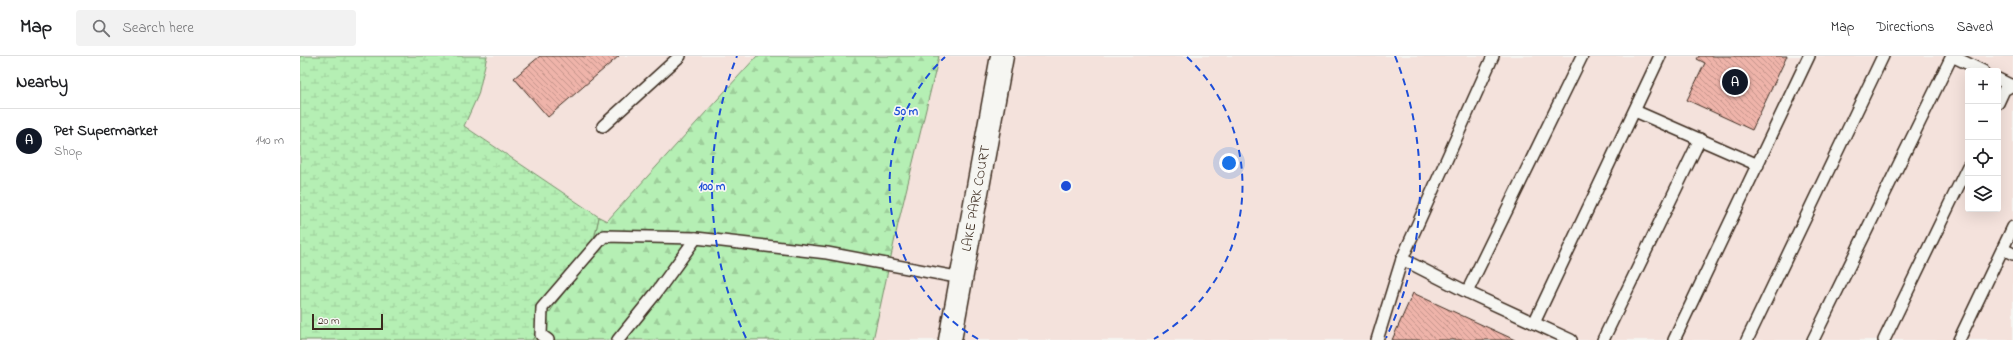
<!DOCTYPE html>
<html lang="en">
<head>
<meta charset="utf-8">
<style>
	body { margin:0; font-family:"Indie Flower",sans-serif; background:#f2f2f2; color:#202124 }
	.controls { position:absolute; right:12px; top:12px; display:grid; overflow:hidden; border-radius:4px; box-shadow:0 4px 16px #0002 }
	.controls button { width:36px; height:36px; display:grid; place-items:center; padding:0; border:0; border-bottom:1px solid #e0e0e0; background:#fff; color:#202124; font:20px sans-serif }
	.scale { position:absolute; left:12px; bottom:10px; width:71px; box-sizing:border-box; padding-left:4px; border:2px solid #3b2a1e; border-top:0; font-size:11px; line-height:14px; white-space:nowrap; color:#3b2a1e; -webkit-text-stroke:3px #f6f6f2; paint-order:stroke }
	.you { position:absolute; left:929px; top:107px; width:14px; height:14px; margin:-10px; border:3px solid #fff; border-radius:50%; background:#1a73e8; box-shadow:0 0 0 6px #1a73e833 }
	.badge { display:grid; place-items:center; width:26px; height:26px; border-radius:50%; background:#111827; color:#fff; font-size:13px; font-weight:700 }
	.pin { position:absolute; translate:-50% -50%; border:2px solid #fff; box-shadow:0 1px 4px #0006 }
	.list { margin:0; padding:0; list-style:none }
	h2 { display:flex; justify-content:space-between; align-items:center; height:52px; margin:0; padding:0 16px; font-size:17px }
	h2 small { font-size:13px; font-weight:400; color:#757577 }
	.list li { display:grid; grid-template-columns:26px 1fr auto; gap:12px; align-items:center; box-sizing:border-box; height:64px; padding:0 16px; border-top:1px solid #e0e0e0 }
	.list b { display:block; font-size:15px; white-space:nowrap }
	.list p { margin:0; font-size:13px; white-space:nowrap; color:#757577 }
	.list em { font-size:13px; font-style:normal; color:#757577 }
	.icon { flex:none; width:22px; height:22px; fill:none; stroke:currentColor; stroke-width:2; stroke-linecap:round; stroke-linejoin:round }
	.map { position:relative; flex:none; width:1713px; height:284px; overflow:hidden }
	header { display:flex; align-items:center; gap:24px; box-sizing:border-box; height:56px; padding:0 20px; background:#fff; border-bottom:1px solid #e0e0e0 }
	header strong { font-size:19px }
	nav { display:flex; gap:22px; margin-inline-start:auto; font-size:14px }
	.search { width:280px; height:36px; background:#f2f2f2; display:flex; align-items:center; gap:10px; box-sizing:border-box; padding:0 14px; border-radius:4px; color:#757577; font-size:15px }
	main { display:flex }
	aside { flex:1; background:#fff }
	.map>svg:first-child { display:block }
	.built { fill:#f4e2dc; fill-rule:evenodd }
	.forest { fill:url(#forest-firs); stroke:#788c69 }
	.wetland { fill:url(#wetland-marsh); stroke:#788c69 }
	.building { fill:url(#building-back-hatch); stroke:#3b2a1e }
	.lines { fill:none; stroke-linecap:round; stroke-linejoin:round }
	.lane-casing { stroke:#3b2a1e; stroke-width:14 }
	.street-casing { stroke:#3b2a1e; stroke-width:25 }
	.lane { stroke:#f6f6f2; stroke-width:11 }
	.street { stroke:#f6f6f2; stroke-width:22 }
	.ring { fill:none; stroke:#1d4ed8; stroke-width:2; stroke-dasharray:7 5 }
	.labels { text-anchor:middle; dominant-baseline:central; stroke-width:3.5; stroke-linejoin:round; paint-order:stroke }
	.street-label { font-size:14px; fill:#3b2a1e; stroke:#f6f6f2 }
	.centre { fill:#1d4ed8; stroke:#f6f6f2; stroke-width:2 }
	.ring-label { font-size:12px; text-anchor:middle; font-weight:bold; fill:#1d4ed8; stroke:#f6f6f2; stroke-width:3.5; stroke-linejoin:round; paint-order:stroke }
</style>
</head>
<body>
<header>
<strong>Map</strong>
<div class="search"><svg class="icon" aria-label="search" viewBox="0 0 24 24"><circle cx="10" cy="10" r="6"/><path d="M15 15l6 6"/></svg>Search here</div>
<nav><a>Map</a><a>Directions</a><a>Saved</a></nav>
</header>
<main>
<aside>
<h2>Nearby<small></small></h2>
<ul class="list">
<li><span class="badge">A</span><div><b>Pet Supermarket</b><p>Shop</p></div><em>140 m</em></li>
</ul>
</aside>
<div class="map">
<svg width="1713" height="284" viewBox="0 0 1713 284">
	<defs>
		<pattern id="forest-firs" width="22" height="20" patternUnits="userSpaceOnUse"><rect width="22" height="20" fill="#b5efb4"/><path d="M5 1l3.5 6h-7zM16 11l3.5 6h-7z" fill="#9dcd9a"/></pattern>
		<pattern id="wetland-marsh" width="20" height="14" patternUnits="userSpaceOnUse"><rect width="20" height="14" fill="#b5efb4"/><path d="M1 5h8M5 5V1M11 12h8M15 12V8" fill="none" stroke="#9dcd9a"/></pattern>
		<pattern id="building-back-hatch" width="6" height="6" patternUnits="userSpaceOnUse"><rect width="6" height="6" fill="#efb4aa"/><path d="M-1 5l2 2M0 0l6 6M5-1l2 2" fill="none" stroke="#c3938a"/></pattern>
	</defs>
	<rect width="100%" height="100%" fill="#f6f6f2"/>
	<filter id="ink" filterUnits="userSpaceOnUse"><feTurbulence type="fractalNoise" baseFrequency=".025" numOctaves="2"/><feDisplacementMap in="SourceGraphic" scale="8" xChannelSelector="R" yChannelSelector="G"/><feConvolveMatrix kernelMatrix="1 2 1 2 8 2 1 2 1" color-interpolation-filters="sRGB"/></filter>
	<g filter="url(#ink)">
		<g class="built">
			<path d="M 187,0 L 457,0 L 307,166 L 164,70 L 178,39 Z"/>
			<path d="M 639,0 L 1713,0 L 1713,284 L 573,284 L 598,168 ZM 1668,15 L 1698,15 L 1698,153 L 1668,153 Z"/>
		</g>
		<path class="forest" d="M 457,0 L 639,0 L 598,168 L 573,284 L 232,284 L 295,179 L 299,161 L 307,165 Z"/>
		<path class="wetland" d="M 0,0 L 187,0 L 178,39 L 164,70 L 299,161 L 295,179 L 283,212 L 255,248 L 232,284 L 0,284 Z"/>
		<g class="building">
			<path d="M 240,0 L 319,0 L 248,61 L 214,22 Z"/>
			<path d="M 1399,0 L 1487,0 L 1452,74 L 1387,44 L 1405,7 L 1397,3 Z"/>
			<path d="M 1113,237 L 1215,284 L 1092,284 Z"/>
		</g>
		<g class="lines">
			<defs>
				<g id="lane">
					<path d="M 1652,0 L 1683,15"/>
					<path d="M 1698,23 L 1710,29"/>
					<path d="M 1698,47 L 1704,34 L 1713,29"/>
					<path d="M 1335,55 L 1458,109"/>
					<path d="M 303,70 L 380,0"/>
					<path d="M 1703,193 L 1713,198"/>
					<path d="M 1102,203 L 1193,0"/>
					<path d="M 1234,267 L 1360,0"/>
					<path d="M 248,284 L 241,279 L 242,252 L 304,180 L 396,182 L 527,197 L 662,222"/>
					<path d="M 318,284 L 356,237 L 396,182"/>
					<path d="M 1077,284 L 1102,203 L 1167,236"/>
					<path d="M 1271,284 L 1167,236 L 1282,0"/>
					<path d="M 1303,284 L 1400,83"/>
					<path d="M 1374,284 L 1509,0"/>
					<path d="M 1447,284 L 1583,0"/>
					<path d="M 1513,284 L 1652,0"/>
					<path d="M 1584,284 L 1668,110"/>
					<path d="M 1659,284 L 1713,171"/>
				</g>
				<g id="street">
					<path id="s1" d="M 650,284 L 702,0"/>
				</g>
			</defs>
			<use href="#lane" class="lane-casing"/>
			<use href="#street" class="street-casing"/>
			<use href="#lane" class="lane"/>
			<use href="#street" class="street"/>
		</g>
	</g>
	<g class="ring">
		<path d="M678 283A177 177 0 0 1 645 1M887 1A177 177 0 0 1 854 283"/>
		<path d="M446 282A354 354 0 0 1 437 0M1095 0A354 354 0 0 1 1086 282"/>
	</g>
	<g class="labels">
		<g class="street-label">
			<text stroke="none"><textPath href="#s1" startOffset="144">LAKE PARK COURT</textPath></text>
		</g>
	</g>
	<circle cx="766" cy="130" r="6" class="centre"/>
	<g class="ring-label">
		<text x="606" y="59">50 m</text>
		<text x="412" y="134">100 m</text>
	</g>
</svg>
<div class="controls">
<button>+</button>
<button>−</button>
<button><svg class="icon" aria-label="locate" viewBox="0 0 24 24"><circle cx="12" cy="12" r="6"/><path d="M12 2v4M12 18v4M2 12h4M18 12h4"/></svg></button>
<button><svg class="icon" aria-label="layers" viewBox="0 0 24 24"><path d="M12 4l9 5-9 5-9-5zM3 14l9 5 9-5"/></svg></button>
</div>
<div class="scale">20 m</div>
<div class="you"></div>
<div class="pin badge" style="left:1435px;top:26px">A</div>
</div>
</main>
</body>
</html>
